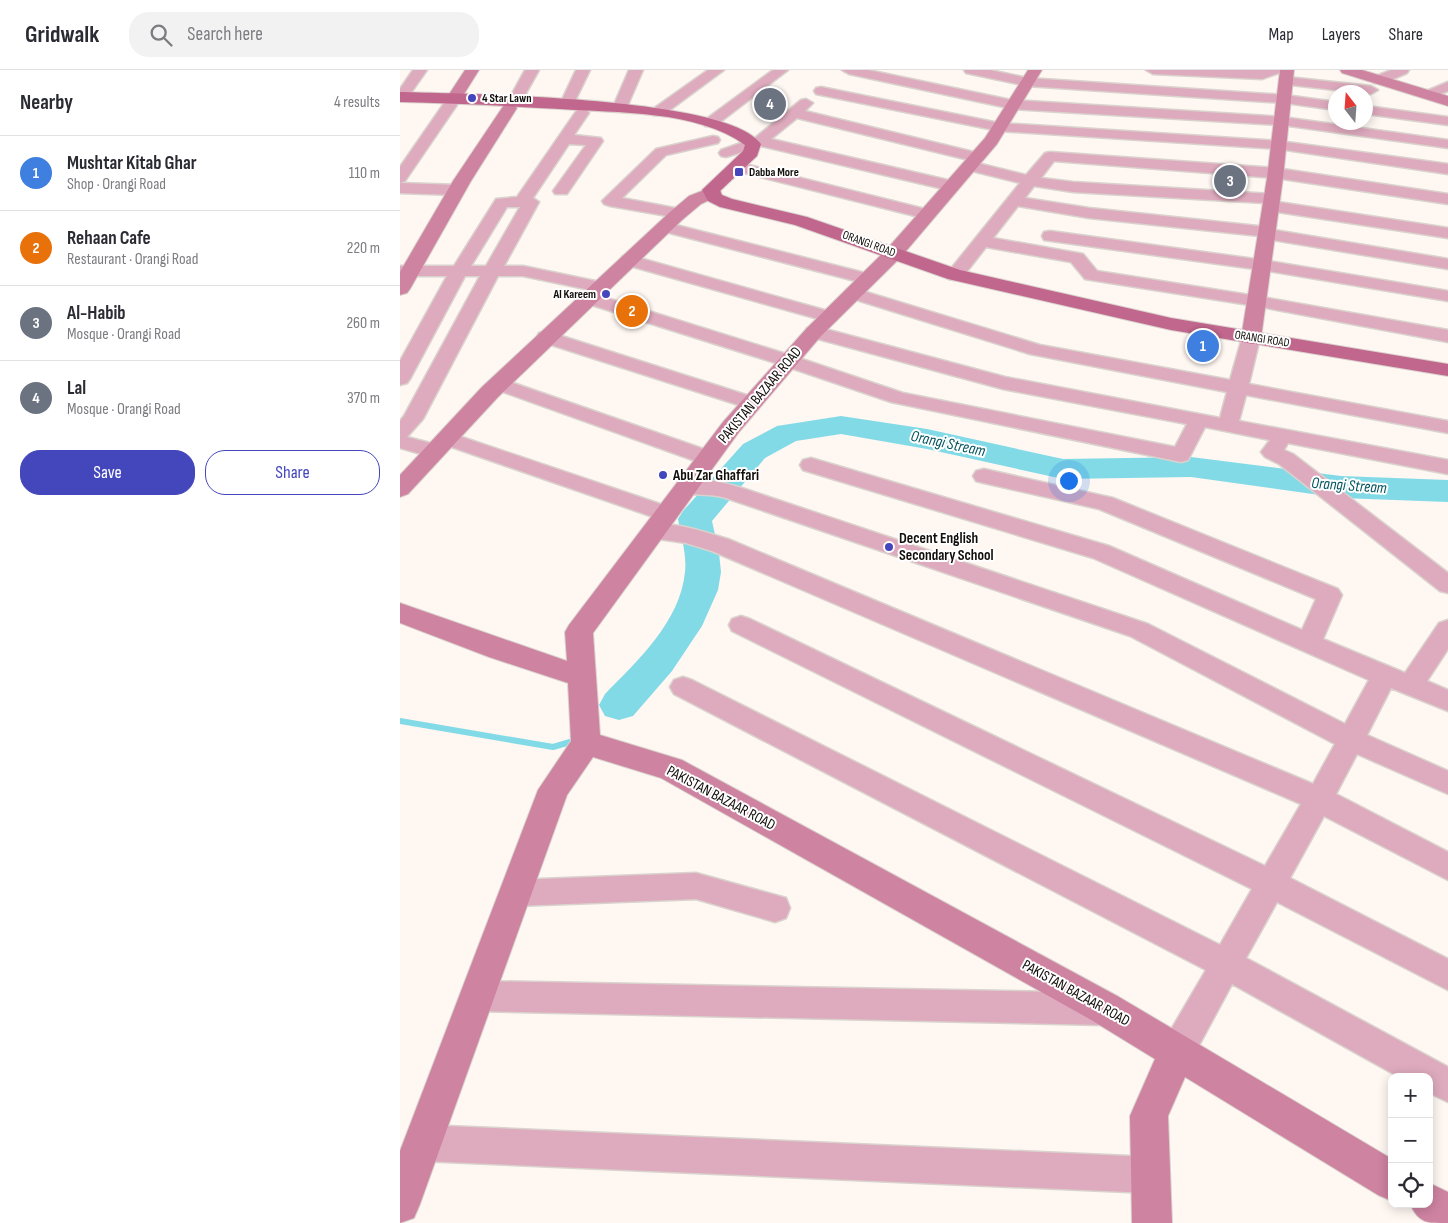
<!DOCTYPE html>
<html lang="en">
<head>
<meta charset="utf-8">
<style>
	body { margin:0; font-family:"Sofia Sans Condensed",sans-serif; background:#f2f2f3; color:#2b2b33 }
	.controls { position:absolute; right:15px; bottom:15px; display:grid; overflow:hidden; border-radius:10px; box-shadow:0 2px 12px #0003 }
	.controls button { width:45px; height:45px; display:grid; place-items:center; padding:0; border:0; border-bottom:1px solid #e1e1e2; background:#fff; color:#2b2b33; font:25px sans-serif }
	.compass { position:absolute; left:928px; top:15px; width:45px; height:45px; border-radius:50%; background:#fff; box-shadow:0 2px 12px #0003; rotate:343deg }
	.you { position:absolute; left:668px; top:410px; width:18px; height:18px; margin:-12px; border:4px solid #fff; border-radius:50%; background:#1a73e8; box-shadow:0 0 0 8px #1a73e833 }
	.badge { display:grid; place-items:center; width:32px; height:32px; border-radius:50%; background:#4446bc; color:#fff; font-size:16px; font-weight:700 }
	.pin { position:absolute; translate:-50% -50%; border:2px solid #fff; box-shadow:0 1px 5px #0006 }
	.list { margin:0; padding:0; list-style:none }
	h2 { display:flex; justify-content:space-between; align-items:center; height:65px; margin:0; padding:0 20px; font-size:21px }
	h2 small { font-size:16px; font-weight:400; color:#7c7c81 }
	.list li { display:grid; grid-template-columns:32px 1fr auto; gap:15px; align-items:center; box-sizing:border-box; height:75px; padding:0 20px; border-top:1px solid #e1e1e2 }
	.list b { display:block; font-size:19px; white-space:nowrap }
	.list p { margin:0; font-size:16px; white-space:nowrap; color:#7c7c81 }
	.list em { font-size:16px; font-style:normal; color:#7c7c81 }
	.actions { display:flex; gap:10px; padding:15px 20px }
	.actions a { flex:1; padding:11px 0; border:1px solid #4446bc; border-radius:20px; text-align:center; font-size:18px; color:#4446bc }
	.actions .main { background:#4446bc; color:#fff }
	.icon { flex:none; width:28px; height:28px; fill:none; stroke:currentColor; stroke-width:2; stroke-linecap:round; stroke-linejoin:round }
	.map { position:relative; flex:none; width:1048px; height:1153px; overflow:hidden }
	header { display:flex; align-items:center; gap:30px; box-sizing:border-box; height:70px; padding:0 25px; background:#fff; border-bottom:1px solid #e1e1e2 }
	header strong { font-size:24px }
	nav { display:flex; gap:28px; margin-inline-start:auto; font-size:18px }
	.search { width:350px; height:45px; background:#f2f2f3; display:flex; align-items:center; gap:12px; box-sizing:border-box; padding:0 18px; border-radius:20px; color:#7c7c81; font-size:19px }
	main { display:flex }
	aside { flex:1; background:#fff }
	.map>svg:first-child { display:block }
	.lines { fill:none; stroke-linecap:round; stroke-linejoin:round }
	.stream { stroke:#82dae7; stroke-width:6 }
	.river { fill:#82dae7; fill-rule:evenodd }
	.street-casing { stroke:#d9d2cd; stroke-width:3 }
	.secondary-casing { stroke:#d9d2cd; stroke-width:2 }
	.primary-casing { stroke:#d9d2cd; stroke-width:2 }
	.street { fill:#deaabe; fill-rule:evenodd }
	.secondary { fill:#ce83a1; fill-rule:evenodd }
	.primary { fill:#c1668d; fill-rule:evenodd }
	.poi-dot { fill:#4446bc; stroke:#fff; stroke-width:2 }
	.labels { text-anchor:middle; dominant-baseline:central; stroke-width:4; stroke-linejoin:round; paint-order:stroke }
	.far-poi-label { font-size:12px; font-weight:bold; fill:#120e0b; stroke:#fff; text-anchor:start }
	.far-street-label { font-size:12px; fill:#120e0b; stroke:#fff }
	.street-label { font-size:15px; fill:#120e0b; stroke:#fff }
	.poi-label { font-size:15px; font-weight:bold; fill:#120e0b; stroke:#fff; text-anchor:start }
	.water-label { font-size:16px; font-style:italic; fill:#03555e; stroke:#fff }
</style>
</head>
<body>
<header>
<strong>Gridwalk</strong>
<div class="search"><svg class="icon" aria-label="search" viewBox="0 0 24 24"><circle cx="10" cy="10" r="6"/><path d="M15 15l6 6"/></svg>Search here</div>
<nav><a>Map</a><a>Layers</a><a>Share</a></nav>
</header>
<main>
<aside>
<h2>Nearby<small>4 results</small></h2>
<ul class="list">
<li><span class="badge" style="background:#3f7fe0">1</span><div><b>Mushtar Kitab Ghar</b><p>Shop · Orangi Road</p></div><em>110 m</em></li>
<li><span class="badge" style="background:#e8710a">2</span><div><b>Rehaan Cafe</b><p>Restaurant · Orangi Road</p></div><em>220 m</em></li>
<li><span class="badge" style="background:#6b7280">3</span><div><b>Al-Habib</b><p>Mosque · Orangi Road</p></div><em>260 m</em></li>
<li><span class="badge" style="background:#6b7280">4</span><div><b>Lal</b><p>Mosque · Orangi Road</p></div><em>370 m</em></li>
</ul>
<div class="actions"><a class="main">Save</a><a>Share</a></div>
</aside>
<div class="map">
<svg width="1048" height="1153" viewBox="0 0 1048 1153">
	<rect width="100%" height="100%" fill="#fff7f2"/>
	<g class="lines">
		<path class="stream" d="M 0,651 L 153,677 L 170,672"/>
		<path class="river" d="M 441,346 L 527,359 L 663,389 L 791,387 L 941,406 L 1048,410 L 1048,432 L 941,428 L 791,407 L 663,409 L 527,379 L 441,364 L 396,371 L 365,388 L 312,451 L 319,483 L 321,502 L 318,520 L 302,556 L 272,601 L 233,646 L 219,650 L 205,646 L 199,635 L 205,624 C 238,590 280,552 285,502 C 287,485 281,466 278,449 L 283,441 L 343,374 L 377,356 Z"/>
		<defs>
			<g id="street">
				<path d="M 13,0 L 27,0 L 6,30 L 0,31 L 0,19 Z"/>
				<path d="M 125,0 L 139,0 L 120,34 L 110,34 L 108,31 Z"/>
				<path d="M 176,0 L 190,0 L 172,37 L 162,37 L 160,34 Z"/>
				<path d="M 229,0 L 243,0 L 227,37 L 225,40 L 215,40 L 213,37 Z"/>
				<path d="M 308,0 L 324,0 L 263,45 L 253,45 L 251,42 L 253,39 Z"/>
				<path d="M 373,0 L 388,0 L 315,56 L 305,56 L 303,53 L 305,50 Z"/>
				<path d="M 442,0 L 468,0 L 611,30 L 882,47 L 1048,70 L 1048,78 L 882,55 L 613,39 L 449,4 Z"/>
				<path d="M 564,0 L 590,0 L 627,8 L 885,25 L 936,32 L 936,40 L 885,33 L 627,16 L 566,3 Z"/>
				<path d="M 746,0 L 881,0 L 879,3 L 862,9 L 753,4 Z"/>
				<path d="M 991,0 L 1009,0 L 1007,3 L 984,13 L 974,13 L 972,10 L 974,7 Z"/>
				<path d="M 887,7 L 971,16 L 978,20 L 971,24 L 882,14 L 880,11 L 882,8 Z"/>
				<path d="M 1048,12 L 1048,21 L 1029,29 L 1022,25 L 1024,22 Z"/>
				<path d="M 421,17 L 599,53 L 879,71 L 1048,94 L 1048,104 L 879,79 L 599,61 L 416,24 L 414,21 L 416,18 Z"/>
				<path d="M 54,25 L 61,29 L 5,111 L 0,113 L 0,97 L 49,26 Z"/>
				<path d="M 406,29 L 413,33 L 405,41 L 582,84 L 585,87 L 582,90 L 577,92 L 397,48 L 371,69 L 552,111 L 558,113 L 560,116 L 558,119 L 552,121 L 361,76 L 326,87 L 321,86 L 319,83 L 321,80 L 355,68 L 401,30 Z"/>
				<path d="M 966,36 L 1048,47 L 1048,55 L 966,44 Z"/>
				<path d="M 182,39 L 187,40 L 189,43 L 174,65 L 201,68 L 203,71 L 167,124 L 155,124 L 153,121 L 186,75 L 169,74 L 133,128 L 139,132 L 104,196 L 123,196 L 200,212 L 206,213 L 209,217 L 206,221 L 200,222 L 123,206 L 98,206 L 23,349 L 7,367 L 42,376 L 46,381 L 42,386 L 35,388 L 0,378 L 0,351 L 4,346 L 80,206 L 65,206 L 10,309 L 7,313 L 0,315 L 0,291 L 47,206 L 0,206 L 0,196 L 54,196 L 96,129 L 117,127 L 177,40 ZM 107,137 L 120,137 L 86,196 L 71,196 Z"/>
				<path d="M 313,66 L 318,67 L 320,70 L 318,73 L 266,85 L 222,128 L 285,140 L 287,143 L 285,146 L 279,148 L 210,136 L 204,134 L 202,131 L 256,79 Z"/>
				<path d="M 650,82 L 876,98 L 1048,124 L 1048,134 L 876,108 L 654,91 L 641,108 L 673,112 L 872,124 L 878,126 L 880,129 L 878,132 L 1048,158 L 1048,168 L 871,141 L 865,139 L 863,136 L 865,133 L 673,122 L 634,116 L 625,128 L 689,138 L 867,157 L 874,160 L 1048,189 L 1048,199 L 867,169 L 860,166 L 689,148 L 618,136 L 593,168 L 683,184 L 697,201 L 856,226 L 1048,260 L 1048,272 L 856,236 L 691,210 L 685,209 L 671,192 L 586,177 L 561,209 L 555,210 L 549,209 L 546,205 L 549,201 L 620,113 L 564,99 L 561,96 L 564,93 L 569,91 L 626,105 L 645,83 Z"/>
				<path d="M 337,92 L 533,141 L 535,144 L 533,147 L 527,149 L 332,100 L 329,97 L 332,94 Z"/>
				<path d="M 0,113 L 57,115 L 63,117 L 65,120 L 63,123 L 57,125 L 0,123 Z"/>
				<path d="M 264,152 L 473,205 L 476,209 L 473,213 L 467,214 L 258,160 L 256,157 L 258,154 Z"/>
				<path d="M 650,161 L 862,190 L 1048,221 L 1048,231 L 862,200 L 644,170 L 642,166 L 644,162 Z"/>
				<path d="M 229,185 L 435,243 L 438,247 L 435,251 L 429,252 L 223,194 L 220,190 L 223,186 Z"/>
				<path d="M 453,218 L 640,275 L 830,310 L 842,268 L 844,264 L 851,262 L 858,264 L 860,268 L 849,314 L 1048,351 L 1048,363 L 846,325 L 839,351 L 1048,390 L 1048,404 L 888,373 L 884,380 L 893,384 L 1048,503 L 1048,523 L 1040,521 L 879,394 L 865,387 L 861,382 L 870,370 L 805,357 L 788,390 L 781,392 L 491,332 L 382,295 L 182,232 L 179,228 L 182,224 L 188,223 L 194,224 L 396,287 L 503,323 L 775,377 L 787,354 L 603,319 L 407,266 L 405,262 L 407,258 L 414,256 L 605,307 L 820,348 L 827,322 L 630,284 L 447,227 L 444,223 L 447,219 Z"/>
				<path d="M 146,261 L 359,329 L 362,333 L 359,337 L 352,339 L 345,337 L 139,271 L 137,267 L 139,263 Z"/>
				<path d="M 99,308 L 315,383 L 319,388 L 315,393 L 308,395 L 301,393 L 92,318 L 89,314 L 92,310 Z"/>
				<path d="M 47,362 L 275,439 L 278,444 L 275,449 L 267,451 L 259,449 L 40,373 L 37,368 L 40,363 Z"/>
				<path d="M 411,388 L 709,476 L 902,560 L 916,529 L 699,439 L 584,413 L 576,411 L 573,406 L 576,401 L 584,399 L 713,428 L 938,519 L 942,525 L 923,569 L 1005,603 L 1039,553 L 1048,550 L 1048,579 L 1027,611 L 1048,620 L 1048,641 L 991,618 L 967,665 L 1048,701 L 1048,724 L 957,684 L 936,724 L 1048,782 L 1048,810 L 924,746 L 890,808 L 1048,889 L 1048,920 L 877,832 L 846,888 L 1048,997 L 1048,1032 L 1029,1023 L 1029,1007 L 999,1007 L 832,914 L 789,994 L 777,998 L 765,994 L 760,982 L 765,970 L 806,900 L 274,624 L 270,617 L 274,610 L 283,607 L 292,610 L 820,875 L 852,819 L 332,561 L 329,555 L 332,549 L 341,546 L 350,549 L 865,796 L 901,734 L 312,481 L 286,473 L 245,467 L 242,462 L 245,457 C 272,449 303,462 328,469 L 913,714 L 935,674 L 730,566 L 326,428 C 310,423 294,426 278,422 L 275,417 L 278,412 C 300,406 321,412 342,418 L 748,554 L 945,654 L 969,610 L 693,488 L 403,400 L 400,395 L 403,390 Z"/>
				<path d="M 296,803 L 386,828 L 390,838 L 386,848 L 375,852 L 296,829 L 115,836 L 104,832 L 100,823 L 104,814 L 115,810 Z"/>
				<path d="M 77,911 L 704,923 L 715,928 L 720,939 L 715,950 L 704,955 L 77,941 L 66,937 L 61,926 L 66,915 Z"/>
				<path d="M 22,1055 L 751,1087 L 764,1092 L 769,1105 L 764,1118 L 751,1123 L 22,1091 L 10,1085 L 4,1073 L 10,1061 Z"/>
			</g>
			<g id="secondary">
				<path d="M 65,0 L 79,0 L 59,32 L 49,32 L 46,29 Z"/>
				<path d="M 628,0 L 642,0 L 597,74 L 501,187 L 421,266 L 339,362 L 193,563 L 200,665 L 282,690 L 719,927 L 992,1089 L 992,1131 L 978,1125 L 785,1007 L 768,1046 L 772,1153 L 732,1153 L 730,1046 L 755,989 L 693,951 L 261,708 L 193,687 L 167,725 L 20,1134 L 14,1148 L 0,1153 L 0,1081 L 138,720 L 171,671 L 168,613 L 89,587 L 0,553 L 0,533 L 167,591 L 165,562 L 169,555 L 323,352 L 407,258 L 487,179 L 585,68 Z"/>
				<path d="M 880,0 L 894,0 L 883,108 L 861,268 L 858,272 L 851,274 L 844,272 L 841,268 L 867,108 Z"/>
				<path d="M 940,0 L 962,0 L 1048,26 L 1048,36 L 942,3 Z"/>
				<path d="M 109,33 L 114,35 L 117,38 L 71,111 L 10,219 L 7,223 L 0,225 L 0,202 L 53,111 L 104,35 Z"/>
				<path d="M 312,117 L 318,118 L 321,122 L 318,126 L 301,134 L 282,150 L 98,327 L 8,424 L 0,427 L 0,405 L 82,317 L 270,142 L 289,126 Z"/>
				<path d="M 1029,1113 L 1048,1122 L 1048,1153 C 1026,1153 1019,1153 1010,1134 L 1029,1134 Z"/>
			</g>
			<path id="primary" d="M 0,22 C 63,24 328,26 361,74 L 357,86 L 320,121 L 322,125 L 332,129 L 407,147 L 560,200 L 771,248 L 1048,294 L 1048,306 L 771,260 L 548,209 L 395,155 L 320,137 L 308,131 L 302,120 L 343,81 L 345,75 C 297,40 217,43 160,39 C 107,36 53,33 0,32 Z"/>
		</defs>
		<use href="#street" class="street-casing"/>
		<use href="#secondary" class="secondary-casing"/>
		<use href="#primary" class="primary-casing"/>
		<use href="#street" class="street"/>
		<use href="#secondary" class="secondary"/>
		<use href="#primary" class="primary"/>
	</g>
	<g class="poi-dot">
		<circle cx="72" cy="28" r="5"/>
		<rect x="334" y="97" width="10" height="10" rx="2.5"/>
		<circle cx="206" cy="224" r="5"/>
		<circle cx="263" cy="405" r="5"/>
		<circle cx="489" cy="477" r="5"/>
	</g>
	<g class="labels">
		<g class="far-poi-label">
			<text x="82" y="28">4 Star Lawn</text>
			<text x="349" y="102">Dabba More</text>
			<text x="196" y="224" text-anchor="end">Al Kareem</text>
		</g>
		<g class="far-street-label">
			<text transform="translate(469 174) rotate(20)">ORANGI ROAD</text>
			<text transform="translate(862 269) rotate(9)">ORANGI ROAD</text>
		</g>
		<g class="street-label">
			<text transform="translate(360 325) rotate(-50)">PAKISTAN BAZAAR ROAD</text>
			<text transform="translate(321 728) rotate(28)">PAKISTAN BAZAAR ROAD</text>
			<text transform="translate(676 923) rotate(29)">PAKISTAN BAZAAR ROAD</text>
		</g>
		<g class="poi-label">
			<text x="273" y="405">Abu Zar Ghaffari</text>
			<text x="499" y="468">Decent English<tspan x="499" dy="17">Secondary School</tspan></text>
		</g>
		<g class="water-label">
			<text transform="translate(548 374) rotate(12)">Orangi Stream</text>
			<text transform="translate(949 416) rotate(4)">Orangi Stream</text>
		</g>
	</g>
</svg>
<div class="controls">
<button>+</button>
<button>−</button>
<button><svg class="icon" aria-label="locate" viewBox="0 0 24 24"><circle cx="12" cy="12" r="6"/><path d="M12 2v4M12 18v4M2 12h4M18 12h4"/></svg></button>
</div>
<svg class="compass" viewBox="-18 -18 36 36"><path d="M0-13l5 13h-10z" fill="#e53935"/><path d="M0 13l5-13h-10z" fill="#7c7c81"/></svg>
<div class="you"></div>
<div class="pin badge" style="left:803px;top:276px;background:#3f7fe0">1</div>
<div class="pin badge" style="left:232px;top:241px;background:#e8710a">2</div>
<div class="pin badge" style="left:830px;top:111px;background:#6b7280">3</div>
<div class="pin badge" style="left:370px;top:34px;background:#6b7280">4</div>
</div>
</main>
</body>
</html>
